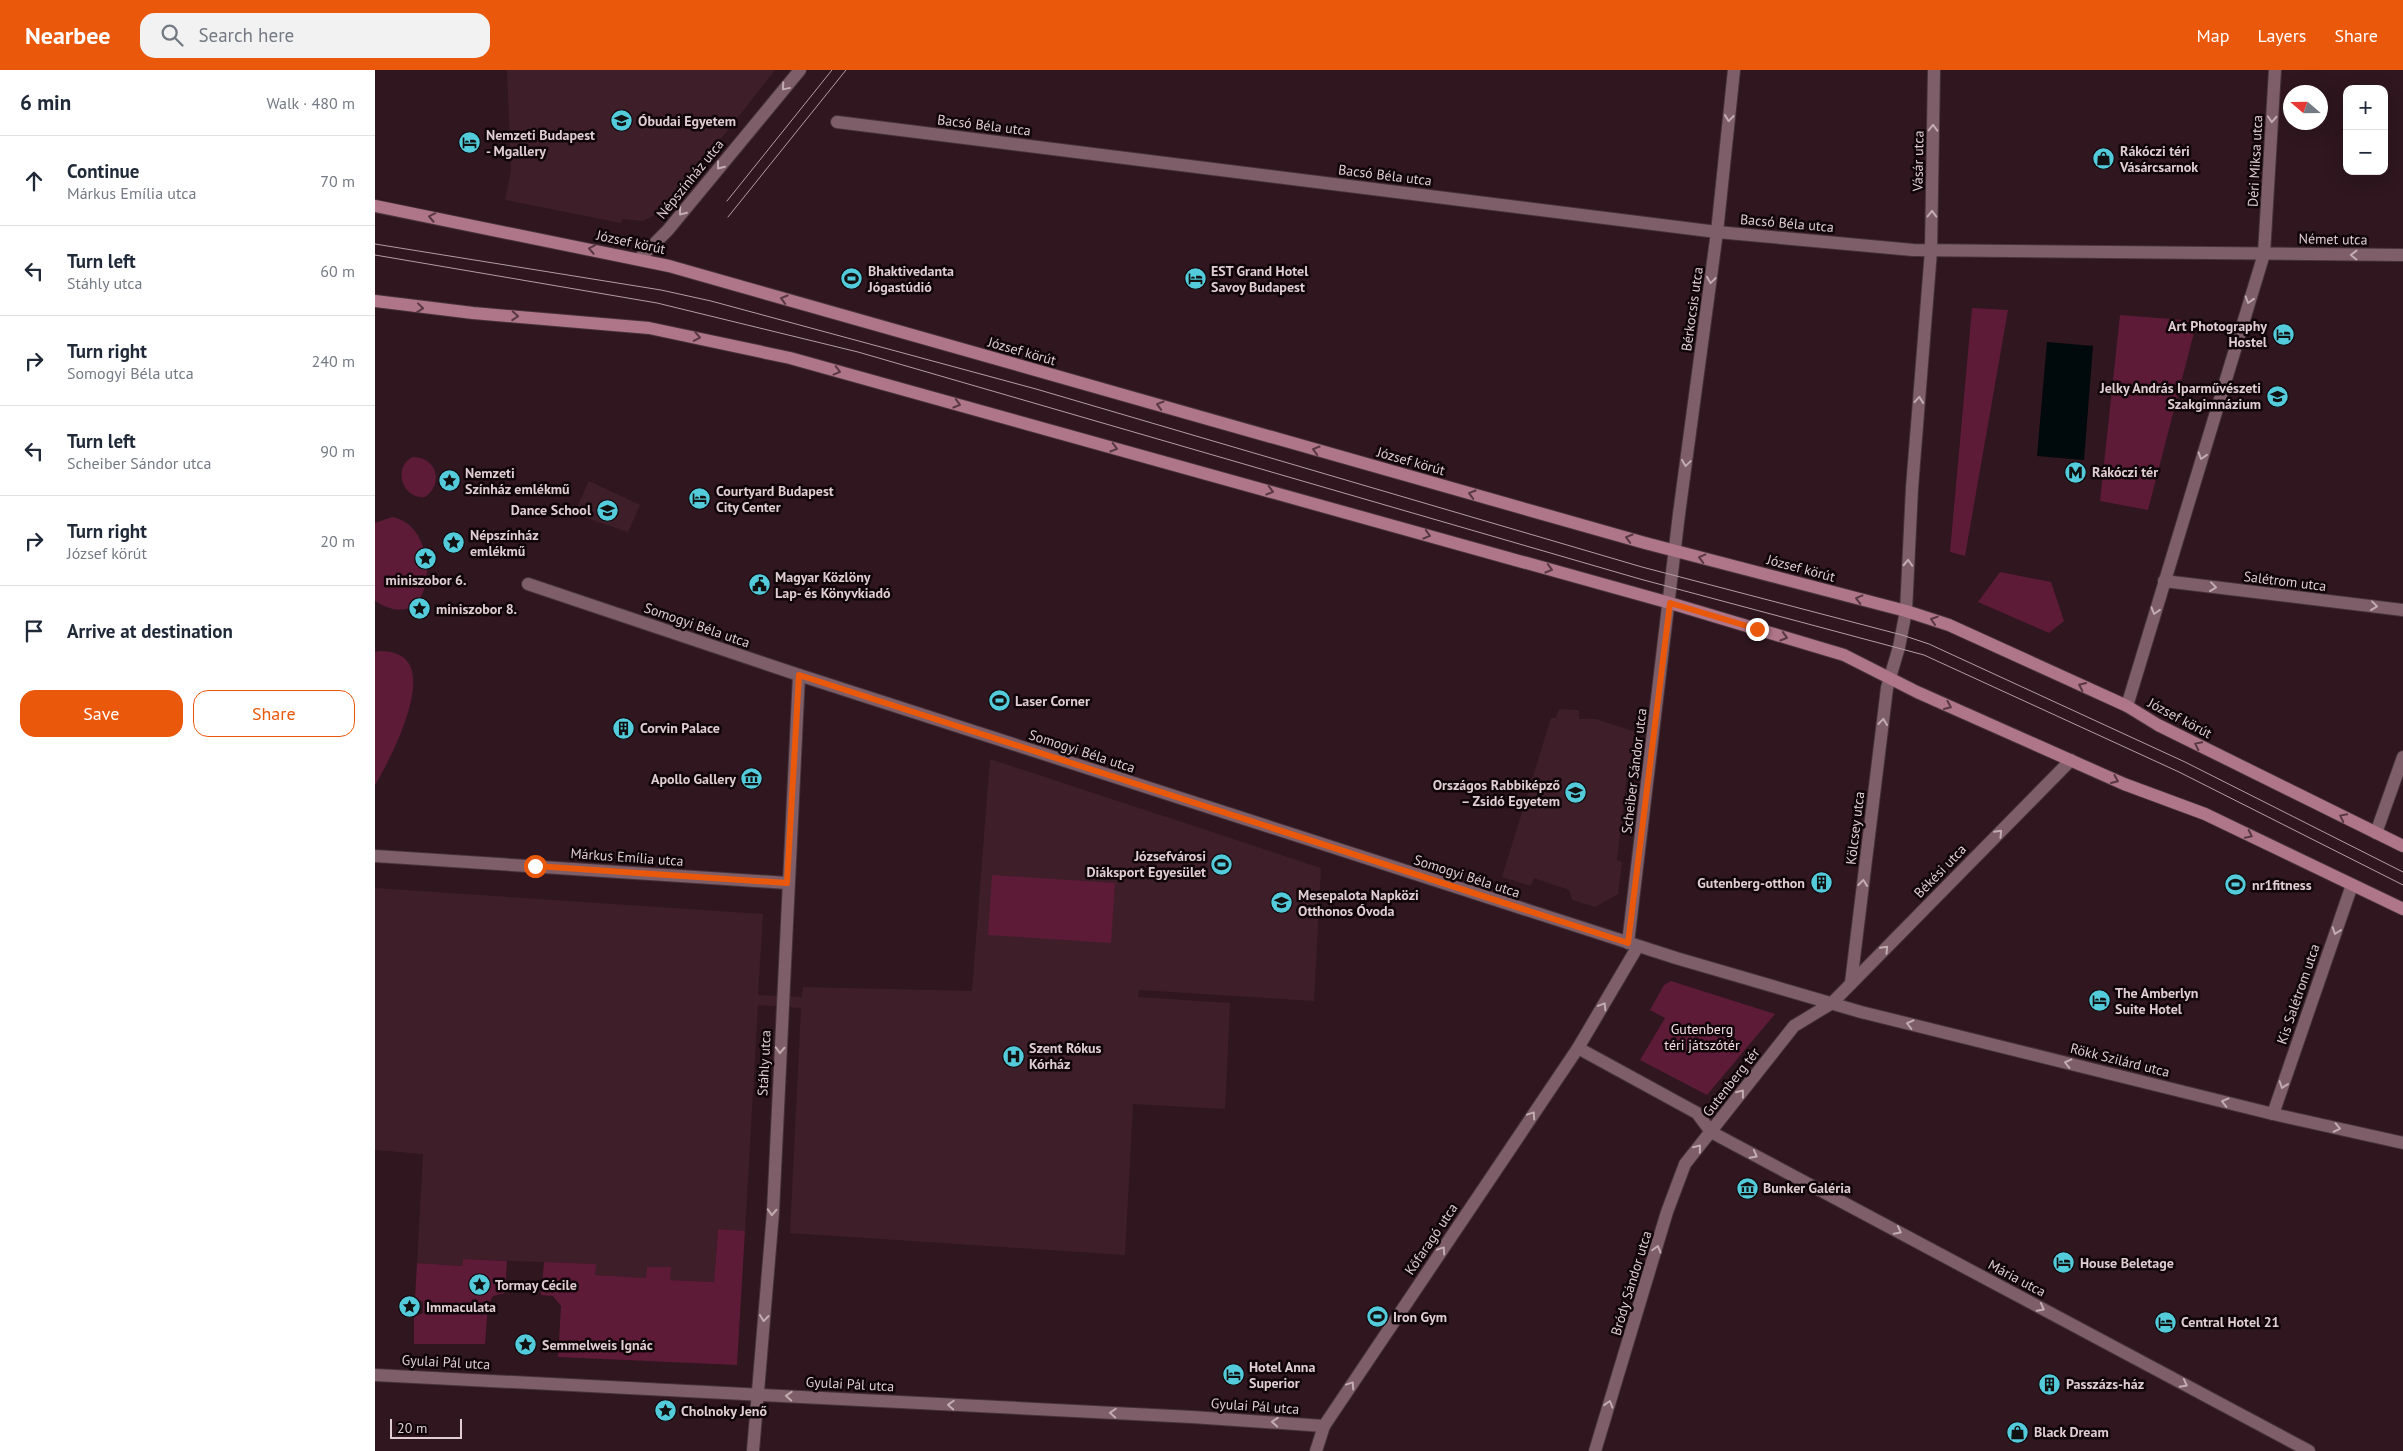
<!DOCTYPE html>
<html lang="en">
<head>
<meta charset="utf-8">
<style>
	body { margin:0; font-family:"PT Sans",sans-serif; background:#f2f2f3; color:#1f2937 }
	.controls { position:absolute; right:15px; top:15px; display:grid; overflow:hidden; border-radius:10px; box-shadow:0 5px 20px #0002 }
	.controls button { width:45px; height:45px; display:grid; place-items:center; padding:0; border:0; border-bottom:1px solid #e0e1e3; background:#fff; color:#1f2937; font:25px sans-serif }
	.compass { position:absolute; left:1908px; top:15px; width:45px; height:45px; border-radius:50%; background:#fff; box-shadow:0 5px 20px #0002; rotate:290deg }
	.scale { position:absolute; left:15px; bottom:12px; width:72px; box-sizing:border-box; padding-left:5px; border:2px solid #dfcdd2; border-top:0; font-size:14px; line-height:18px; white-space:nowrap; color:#dfcdd2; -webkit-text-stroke:4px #100609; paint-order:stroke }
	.stop { position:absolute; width:15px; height:15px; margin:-11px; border:4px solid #ea580c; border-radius:50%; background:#fff }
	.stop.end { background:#ea580c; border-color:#fff; box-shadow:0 1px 5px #0008 }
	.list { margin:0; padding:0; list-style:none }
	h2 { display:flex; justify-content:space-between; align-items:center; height:65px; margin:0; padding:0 20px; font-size:21px }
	h2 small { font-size:16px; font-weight:400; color:#747a83 }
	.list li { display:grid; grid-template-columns:32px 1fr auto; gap:15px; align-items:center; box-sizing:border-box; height:90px; padding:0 20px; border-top:1px solid #e0e1e3 }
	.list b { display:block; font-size:19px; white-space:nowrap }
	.list p { margin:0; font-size:16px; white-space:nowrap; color:#747a83 }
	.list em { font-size:16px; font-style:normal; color:#747a83 }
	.actions { display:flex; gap:10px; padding:15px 20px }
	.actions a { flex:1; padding:11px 0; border:1px solid #ea580c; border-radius:15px; text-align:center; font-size:18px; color:#ea580c }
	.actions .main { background:#ea580c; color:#fff }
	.icon { flex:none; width:28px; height:28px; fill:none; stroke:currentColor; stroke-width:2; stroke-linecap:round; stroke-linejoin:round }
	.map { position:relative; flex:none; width:2028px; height:1381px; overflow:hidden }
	header { display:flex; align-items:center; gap:30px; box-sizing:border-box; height:70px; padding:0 25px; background:#ea580c; color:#fff }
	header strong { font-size:24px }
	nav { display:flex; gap:28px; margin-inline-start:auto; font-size:18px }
	.search { width:350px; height:45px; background:#f2f2f3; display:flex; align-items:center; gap:12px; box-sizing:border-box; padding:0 18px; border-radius:15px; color:#747a83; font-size:19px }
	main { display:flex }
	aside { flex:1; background:#fff }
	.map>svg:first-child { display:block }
	.built { fill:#3e1f29 }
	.green { fill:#5d1b37 }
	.water { fill:#00090b }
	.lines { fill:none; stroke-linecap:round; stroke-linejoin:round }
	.minor-casing { stroke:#463339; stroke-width:14 }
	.major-casing { stroke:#463339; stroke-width:14 }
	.minor { stroke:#7e5f69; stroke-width:12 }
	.major { stroke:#af7588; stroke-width:12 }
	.tram { stroke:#b29ea4; stroke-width:1 }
	.oneway { stroke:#c2acb2 }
	.oneway2 { stroke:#583842 }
	.route { stroke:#ea580c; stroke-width:6 }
	.labels { text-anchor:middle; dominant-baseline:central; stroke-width:5; stroke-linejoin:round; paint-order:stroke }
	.poi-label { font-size:14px; font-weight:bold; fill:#dfcdd2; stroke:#100609; text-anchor:start }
	.street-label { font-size:14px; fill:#dfcdd2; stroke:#100609 }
	.park-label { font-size:14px; fill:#f2dbe2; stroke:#100609 }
</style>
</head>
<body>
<header>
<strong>Nearbee</strong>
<div class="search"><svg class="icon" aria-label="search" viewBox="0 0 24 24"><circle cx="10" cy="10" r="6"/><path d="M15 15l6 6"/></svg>Search here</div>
<nav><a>Map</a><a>Layers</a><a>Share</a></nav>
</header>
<main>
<aside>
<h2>6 min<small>Walk · 480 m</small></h2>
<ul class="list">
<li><svg class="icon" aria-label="ahead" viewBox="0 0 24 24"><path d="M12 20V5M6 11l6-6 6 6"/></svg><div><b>Continue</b><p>Márkus Emília utca</p></div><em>70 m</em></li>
<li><svg class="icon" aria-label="left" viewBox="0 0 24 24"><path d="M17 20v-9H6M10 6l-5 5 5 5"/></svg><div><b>Turn left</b><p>Stáhly utca</p></div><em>60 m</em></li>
<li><svg class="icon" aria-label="right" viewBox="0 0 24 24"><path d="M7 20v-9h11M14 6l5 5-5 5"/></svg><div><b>Turn right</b><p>Somogyi Béla utca</p></div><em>240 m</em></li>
<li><svg class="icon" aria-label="left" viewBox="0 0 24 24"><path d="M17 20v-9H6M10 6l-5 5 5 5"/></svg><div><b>Turn left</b><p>Scheiber Sándor utca</p></div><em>90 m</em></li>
<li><svg class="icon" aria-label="right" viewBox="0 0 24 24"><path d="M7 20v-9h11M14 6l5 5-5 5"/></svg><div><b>Turn right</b><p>József körút</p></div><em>20 m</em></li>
<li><svg class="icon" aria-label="arrive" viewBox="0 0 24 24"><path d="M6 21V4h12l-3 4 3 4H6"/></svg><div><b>Arrive at destination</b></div></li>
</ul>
<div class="actions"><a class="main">Save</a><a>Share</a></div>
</aside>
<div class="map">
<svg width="2028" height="1381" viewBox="0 0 2028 1381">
	<rect width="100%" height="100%" fill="#2f161f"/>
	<g class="built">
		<path d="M 132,0 L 400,0 L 297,131 L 283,143 L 268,151 L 247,149 L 246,153 L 130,130 L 136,101 Z"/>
		<path d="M 214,411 L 265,435 L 253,462 L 199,444 Z"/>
		<path d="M 1184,639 L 1204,640 L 1204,649 L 1221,649 L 1264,663 L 1258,703 L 1252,705 L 1242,790 L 1247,792 L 1243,824 L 1220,837 L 1197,830 L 1194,820 L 1159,808 L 1156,816 L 1127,807 L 1176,648 L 1181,648 Z"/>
		<path d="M 615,689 L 946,798 L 939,931 L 764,920 L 763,927 L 855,933 L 850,1039 L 758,1034 L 750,1185 L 415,1163 L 426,938 L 383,935 L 370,1161 L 343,1159 L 339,1212 L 295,1210 L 295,1197 L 273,1197 L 271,1208 L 219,1205 L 220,1194 L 88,1189 L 87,1196 L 42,1193 L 48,1084 L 0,1080 L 0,818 L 388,844 L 383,925 L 427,927 L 428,917 L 597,921 Z"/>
	</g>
	<g class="green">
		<path d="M 1597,238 L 1633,240 L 1590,486 L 1575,482 Z"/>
		<path d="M 1745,245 L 1822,251 L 1773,440 L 1725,431 Z"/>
		<path d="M 38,387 C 62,387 69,414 50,427 C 27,430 17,396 38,387 Z"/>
		<path d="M 17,447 C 68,455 64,572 0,531 L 0,453 Z"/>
		<path d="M 1625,502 L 1676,512 L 1689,551 L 1674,563 L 1603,532 Z"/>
		<path d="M 4,581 C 17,581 31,584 36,598 C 47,627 15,690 0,715 L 0,582 Z"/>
		<path d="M 617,805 L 740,813 L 736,873 L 613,865 Z"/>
		<path d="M 1296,911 L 1400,944 L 1332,1025 L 1265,990 L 1290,948 L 1275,940 L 1289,915 Z"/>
		<path d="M 343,1159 L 370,1161 L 362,1295 L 183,1287 L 186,1236 L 178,1226 L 166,1225 L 169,1192 L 221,1194 L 220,1205 L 271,1208 L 272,1197 L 296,1197 L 295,1210 L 339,1212 Z"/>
		<path d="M 88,1189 L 132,1191 L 130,1223 L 118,1226 L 113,1235 L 110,1274 L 39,1274 L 39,1247 L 48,1243 L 48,1232 L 40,1228 L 42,1193 L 87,1196 Z"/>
	</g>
	<path class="water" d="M 1672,272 L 1718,276 L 1709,390 L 1662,386 Z"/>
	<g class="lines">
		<defs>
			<g id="minor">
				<path d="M 462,52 L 1342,162 L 1538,180 L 2028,185"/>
				<path d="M 265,188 L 293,160 L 425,0"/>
				<path d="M 1789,511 L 2028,540"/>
				<path d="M 153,514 L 424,605 L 1301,888 L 1486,942 L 1898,1044 L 2028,1073"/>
				<path d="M 1752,636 L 1889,184 L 1900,0"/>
				<path d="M 2001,763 L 2028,687"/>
				<path d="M 0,786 L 412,813"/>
				<path d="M 1253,873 L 1304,444 L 1342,162 L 1359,0"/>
				<path d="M 1476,913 L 1512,618 L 1524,577 L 1531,541 L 1537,418 L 1556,181 L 1559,0"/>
				<path d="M 1203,978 L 1322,1043 L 1336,1062 L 1934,1381"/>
				<path d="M 1898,1044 L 1977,815"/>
				<path d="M 0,1305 L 817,1347 L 949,1356"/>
				<path d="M 378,1381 L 398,1142 L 424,605"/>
				<path d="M 941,1381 L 949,1356 L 1203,978 L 1263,876"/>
				<path d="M 1220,1381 L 1292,1142 L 1310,1094 L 1419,956 L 1457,933 L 1696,690"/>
			</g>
			<g id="major">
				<path d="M 0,136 L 294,196 L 1270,473 L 1531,541 L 1574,555 L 1752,636 L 1783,655 L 2028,776"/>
				<path d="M 0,231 L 98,243 L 274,258 L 415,288 L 1295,533 L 1469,585 L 1542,622 L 1749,714 L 1830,744 L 2028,839"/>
			</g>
		</defs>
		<use href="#minor" class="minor-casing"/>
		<use href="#major" class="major-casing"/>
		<use href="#minor" class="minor"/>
		<use href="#major" class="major"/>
		<g class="tram">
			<path d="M 352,131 L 457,0"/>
			<path d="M 353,147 L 471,0"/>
			<path d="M 0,174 L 286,220 L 336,231 L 661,319 L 1267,497 L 1527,565 L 1554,574 L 1810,692 L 2028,802"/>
			<path d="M 0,185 L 282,233 L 483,282 L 1265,509 L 1549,585 L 1804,702 L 2028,815"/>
		</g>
	</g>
	<defs><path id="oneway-chevron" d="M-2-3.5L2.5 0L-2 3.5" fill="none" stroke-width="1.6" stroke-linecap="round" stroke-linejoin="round" transform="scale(1.25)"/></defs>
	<g class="oneway">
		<use href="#oneway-chevron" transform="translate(410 17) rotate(130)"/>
		<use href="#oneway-chevron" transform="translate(1354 48) rotate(96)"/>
		<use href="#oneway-chevron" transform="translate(1897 49) rotate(93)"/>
		<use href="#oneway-chevron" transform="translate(1558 58) rotate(-89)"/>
		<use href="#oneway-chevron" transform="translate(345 96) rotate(129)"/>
		<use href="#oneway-chevron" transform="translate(307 142) rotate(129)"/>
		<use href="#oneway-chevron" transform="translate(1557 144) rotate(-89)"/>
		<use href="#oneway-chevron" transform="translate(1979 185) rotate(-179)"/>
		<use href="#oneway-chevron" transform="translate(1336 210) rotate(98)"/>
		<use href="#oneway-chevron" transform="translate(1874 230) rotate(107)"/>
		<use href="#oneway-chevron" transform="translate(1544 330) rotate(-85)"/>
		<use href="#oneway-chevron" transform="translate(1827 386) rotate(107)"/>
		<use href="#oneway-chevron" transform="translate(1311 393) rotate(98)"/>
		<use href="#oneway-chevron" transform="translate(1533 493) rotate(-87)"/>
		<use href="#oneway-chevron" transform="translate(1838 517) rotate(7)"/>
		<use href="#oneway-chevron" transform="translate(1999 536) rotate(7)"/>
		<use href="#oneway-chevron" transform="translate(1780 541) rotate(107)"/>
		<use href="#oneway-chevron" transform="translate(1508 652) rotate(-83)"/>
		<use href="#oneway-chevron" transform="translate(1624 763) rotate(-46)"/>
		<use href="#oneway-chevron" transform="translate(1488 813) rotate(-83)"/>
		<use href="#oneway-chevron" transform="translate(1961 861) rotate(109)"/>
		<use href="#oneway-chevron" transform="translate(1510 879) rotate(-46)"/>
		<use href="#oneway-chevron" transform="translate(1228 936) rotate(-59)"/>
		<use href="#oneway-chevron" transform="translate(1535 954) rotate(-166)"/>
		<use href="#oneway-chevron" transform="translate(405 980) rotate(93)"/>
		<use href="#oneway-chevron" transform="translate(1693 993) rotate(-166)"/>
		<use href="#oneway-chevron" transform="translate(1908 1015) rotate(109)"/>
		<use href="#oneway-chevron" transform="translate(1366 1023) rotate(-52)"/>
		<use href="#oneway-chevron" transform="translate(1850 1032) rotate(-166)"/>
		<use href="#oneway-chevron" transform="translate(1157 1045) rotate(-56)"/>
		<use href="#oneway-chevron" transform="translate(1962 1058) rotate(12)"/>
		<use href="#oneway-chevron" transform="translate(1323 1078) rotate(-51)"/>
		<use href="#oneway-chevron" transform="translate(1379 1085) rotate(28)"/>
		<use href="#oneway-chevron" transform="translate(397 1142) rotate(93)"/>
		<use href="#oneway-chevron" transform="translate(1523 1161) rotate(28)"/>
		<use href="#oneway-chevron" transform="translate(1282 1179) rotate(-74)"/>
		<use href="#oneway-chevron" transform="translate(1067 1180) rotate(-56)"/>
		<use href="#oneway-chevron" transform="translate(1666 1238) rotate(28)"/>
		<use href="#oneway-chevron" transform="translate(389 1248) rotate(96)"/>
		<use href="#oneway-chevron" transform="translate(1809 1314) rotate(28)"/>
		<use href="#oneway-chevron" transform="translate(976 1315) rotate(-56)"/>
		<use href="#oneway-chevron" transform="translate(414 1326) rotate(-177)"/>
		<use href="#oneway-chevron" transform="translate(1234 1334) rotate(-73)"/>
		<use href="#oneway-chevron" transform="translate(576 1335) rotate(-177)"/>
		<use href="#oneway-chevron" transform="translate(738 1343) rotate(-177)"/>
		<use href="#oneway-chevron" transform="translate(900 1352) rotate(-176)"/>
	</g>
	<g class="oneway2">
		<use href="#oneway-chevron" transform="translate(57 147) rotate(-169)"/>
		<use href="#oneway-chevron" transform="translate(217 179) rotate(-169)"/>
		<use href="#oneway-chevron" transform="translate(409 229) rotate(-164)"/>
		<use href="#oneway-chevron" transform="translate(45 238) rotate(6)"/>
		<use href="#oneway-chevron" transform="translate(140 246) rotate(4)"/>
		<use href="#oneway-chevron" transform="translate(322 267) rotate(11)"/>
		<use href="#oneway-chevron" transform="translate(462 301) rotate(15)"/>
		<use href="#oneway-chevron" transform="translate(582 334) rotate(16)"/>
		<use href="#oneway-chevron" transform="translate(785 335) rotate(-164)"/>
		<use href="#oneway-chevron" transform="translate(739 378) rotate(16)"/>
		<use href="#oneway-chevron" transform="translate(941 380) rotate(-164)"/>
		<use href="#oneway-chevron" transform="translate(895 421) rotate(16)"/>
		<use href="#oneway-chevron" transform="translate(1097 424) rotate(-164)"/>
		<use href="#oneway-chevron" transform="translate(1052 465) rotate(16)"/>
		<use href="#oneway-chevron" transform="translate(1254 468) rotate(-164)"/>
		<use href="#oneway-chevron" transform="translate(1327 488) rotate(-165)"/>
		<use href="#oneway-chevron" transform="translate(1174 499) rotate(16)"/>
		<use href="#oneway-chevron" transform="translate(1484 529) rotate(-165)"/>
		<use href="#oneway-chevron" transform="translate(1559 550) rotate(-162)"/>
		<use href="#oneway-chevron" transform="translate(1409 567) rotate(17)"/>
		<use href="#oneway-chevron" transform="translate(1707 616) rotate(-155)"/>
		<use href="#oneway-chevron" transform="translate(1573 636) rotate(24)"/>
		<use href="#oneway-chevron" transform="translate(1823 675) rotate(-154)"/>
		<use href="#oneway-chevron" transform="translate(1740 710) rotate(24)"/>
		<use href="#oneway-chevron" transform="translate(1968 747) rotate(-154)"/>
		<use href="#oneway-chevron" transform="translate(1874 765) rotate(26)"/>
	</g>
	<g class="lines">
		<path class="route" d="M 160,796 L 412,813 L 424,605 L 1253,873 L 1295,533 L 1382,559"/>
	</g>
	<defs>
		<symbol id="university-disc" viewBox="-11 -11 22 22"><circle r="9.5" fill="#53cbdb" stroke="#100609"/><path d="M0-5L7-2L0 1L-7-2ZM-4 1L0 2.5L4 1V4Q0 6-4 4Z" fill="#111"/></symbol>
		<symbol id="hotel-disc" viewBox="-11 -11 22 22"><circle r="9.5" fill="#53cbdb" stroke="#100609"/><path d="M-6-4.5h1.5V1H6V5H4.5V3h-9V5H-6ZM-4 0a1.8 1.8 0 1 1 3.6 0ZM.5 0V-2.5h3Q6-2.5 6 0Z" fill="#111"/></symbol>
		<symbol id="shop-disc" viewBox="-11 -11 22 22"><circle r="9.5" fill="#53cbdb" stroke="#100609"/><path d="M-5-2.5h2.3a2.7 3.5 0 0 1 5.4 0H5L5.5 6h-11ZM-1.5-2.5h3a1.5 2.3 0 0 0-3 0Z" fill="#111"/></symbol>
		<symbol id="stadium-disc" viewBox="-11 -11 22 22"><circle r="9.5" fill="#53cbdb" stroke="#100609"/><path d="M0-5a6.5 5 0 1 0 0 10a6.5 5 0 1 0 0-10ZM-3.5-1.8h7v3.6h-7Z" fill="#111"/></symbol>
		<symbol id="school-disc" viewBox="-11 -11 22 22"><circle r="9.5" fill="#53cbdb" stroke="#100609"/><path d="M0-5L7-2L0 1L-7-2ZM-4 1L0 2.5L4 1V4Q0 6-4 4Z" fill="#111"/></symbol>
		<symbol id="metro-disc" viewBox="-11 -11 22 22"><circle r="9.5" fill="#53cbdb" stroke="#100609"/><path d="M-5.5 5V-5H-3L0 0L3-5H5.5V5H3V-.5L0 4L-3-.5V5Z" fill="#111"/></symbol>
		<symbol id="sight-disc" viewBox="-11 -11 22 22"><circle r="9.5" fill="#53cbdb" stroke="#100609"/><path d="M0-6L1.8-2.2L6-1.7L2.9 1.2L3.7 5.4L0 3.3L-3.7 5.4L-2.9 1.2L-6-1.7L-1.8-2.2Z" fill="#111"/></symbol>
		<symbol id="civic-disc" viewBox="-11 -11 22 22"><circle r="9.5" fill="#53cbdb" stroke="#100609"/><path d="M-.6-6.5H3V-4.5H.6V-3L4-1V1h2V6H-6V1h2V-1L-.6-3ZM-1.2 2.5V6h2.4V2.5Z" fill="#111"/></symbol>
		<symbol id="building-disc" viewBox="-11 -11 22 22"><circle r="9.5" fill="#53cbdb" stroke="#100609"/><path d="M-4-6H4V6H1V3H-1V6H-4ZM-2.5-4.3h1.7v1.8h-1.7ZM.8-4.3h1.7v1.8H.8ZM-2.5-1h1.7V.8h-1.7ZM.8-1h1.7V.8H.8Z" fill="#111"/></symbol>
		<symbol id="museum-disc" viewBox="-11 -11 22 22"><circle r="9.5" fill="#53cbdb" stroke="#100609"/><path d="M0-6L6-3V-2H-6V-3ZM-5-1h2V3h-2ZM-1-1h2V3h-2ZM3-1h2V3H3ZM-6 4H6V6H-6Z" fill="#111"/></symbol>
		<symbol id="hospital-disc" viewBox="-11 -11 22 22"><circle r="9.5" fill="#53cbdb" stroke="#100609"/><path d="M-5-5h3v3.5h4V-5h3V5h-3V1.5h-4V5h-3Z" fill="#111"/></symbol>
	</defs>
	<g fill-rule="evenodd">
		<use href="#university-disc" x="234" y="38" width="25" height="25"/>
		<use href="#hotel-disc" x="82" y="60" width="25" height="25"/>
		<use href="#shop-disc" x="1716" y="76" width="25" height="25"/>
		<use href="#stadium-disc" x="464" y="196" width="25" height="25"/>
		<use href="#hotel-disc" x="808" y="196" width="25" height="25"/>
		<use href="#hotel-disc" x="1896" y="252" width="25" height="25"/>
		<use href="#school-disc" x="1890" y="314" width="25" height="25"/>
		<use href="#metro-disc" x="1688" y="390" width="25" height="25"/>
		<use href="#sight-disc" x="62" y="398" width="25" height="25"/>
		<use href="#hotel-disc" x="312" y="416" width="25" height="25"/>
		<use href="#school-disc" x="220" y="428" width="25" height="25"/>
		<use href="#sight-disc" x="66" y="460" width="25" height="25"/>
		<use href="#sight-disc" x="38" y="476" width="25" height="25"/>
		<use href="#civic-disc" x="372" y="502" width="25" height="25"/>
		<use href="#sight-disc" x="32" y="526" width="25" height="25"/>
		<use href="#stadium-disc" x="612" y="618" width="25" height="25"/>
		<use href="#building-disc" x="236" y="646" width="25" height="25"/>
		<use href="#museum-disc" x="364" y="696" width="25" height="25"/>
		<use href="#university-disc" x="1188" y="710" width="25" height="25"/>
		<use href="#stadium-disc" x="834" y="782" width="25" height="25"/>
		<use href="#building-disc" x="1434" y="800" width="25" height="25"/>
		<use href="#stadium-disc" x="1848" y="802" width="25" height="25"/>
		<use href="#school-disc" x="894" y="820" width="25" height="25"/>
		<use href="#hotel-disc" x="1712" y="918" width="25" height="25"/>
		<use href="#hospital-disc" x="626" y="974" width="25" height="25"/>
		<use href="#museum-disc" x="1360" y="1106" width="25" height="25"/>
		<use href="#hotel-disc" x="1676" y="1180" width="25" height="25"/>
		<use href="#sight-disc" x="92" y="1202" width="25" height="25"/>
		<use href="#sight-disc" x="22" y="1224" width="25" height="25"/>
		<use href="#stadium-disc" x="990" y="1234" width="25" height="25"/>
		<use href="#hotel-disc" x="1778" y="1240" width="25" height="25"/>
		<use href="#sight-disc" x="138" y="1262" width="25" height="25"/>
		<use href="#hotel-disc" x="846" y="1292" width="25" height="25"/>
		<use href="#building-disc" x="1662" y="1302" width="25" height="25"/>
		<use href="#sight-disc" x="278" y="1328" width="25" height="25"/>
		<use href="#shop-disc" x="1630" y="1350" width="25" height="25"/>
	</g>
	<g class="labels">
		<g class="poi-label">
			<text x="263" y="51">Óbudai Egyetem</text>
			<text x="111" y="65">Nemzeti Budapest<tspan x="111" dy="16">- Mgallery</tspan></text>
			<text x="1745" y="81">Rákóczi téri<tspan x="1745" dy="16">Vásárcsarnok</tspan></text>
			<text x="493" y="201">Bhaktivedanta<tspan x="493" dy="16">Jógastúdió</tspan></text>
			<text x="836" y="201">EST Grand Hotel<tspan x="836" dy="16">Savoy Budapest</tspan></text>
			<text x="1892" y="256" text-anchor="end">Art Photography<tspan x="1892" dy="16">Hostel</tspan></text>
			<text x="1886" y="318" text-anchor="end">Jelky András Iparművészeti<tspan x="1886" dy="16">Szakgimnázium</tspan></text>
			<text x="1717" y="402">Rákóczi tér</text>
			<text x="90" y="403">Nemzeti<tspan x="90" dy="16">Színház emlékmű</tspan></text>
			<text x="341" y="421">Courtyard Budapest<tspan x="341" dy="16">City Center</tspan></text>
			<text x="216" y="440" text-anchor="end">Dance School</text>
			<text x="95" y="465">Népszínház<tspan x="95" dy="16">emlékmű</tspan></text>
			<text x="400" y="507">Magyar Közlöny<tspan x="400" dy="16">Lap- és Könyvkiadó</tspan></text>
			<text x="51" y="510" text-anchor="middle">miniszobor 6.</text>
			<text x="61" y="539">miniszobor 8.</text>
			<text x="640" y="631">Laser Corner</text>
			<text x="265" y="658">Corvin Palace</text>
			<text x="361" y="709" text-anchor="end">Apollo Gallery</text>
			<text x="1185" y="715" text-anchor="end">Országos Rabbiképző<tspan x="1185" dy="16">– Zsidó Egyetem</tspan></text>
			<text x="831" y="786" text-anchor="end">Józsefvárosi<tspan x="831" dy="16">Diáksport Egyesület</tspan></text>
			<text x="1430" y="813" text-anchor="end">Gutenberg-otthon</text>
			<text x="1877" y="815">nr1fitness</text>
			<text x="923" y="825">Mesepalota Napközi<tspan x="923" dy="16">Otthonos Óvoda</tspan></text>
			<text x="1740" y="923">The Amberlyn<tspan x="1740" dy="16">Suite Hotel</tspan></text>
			<text x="654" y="978">Szent Rókus<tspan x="654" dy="16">Kórház</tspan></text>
			<text x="1388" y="1118">Bunker Galéria</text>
			<text x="1705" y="1193">House Beletage</text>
			<text x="120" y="1215">Tormay Cécile</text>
			<text x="51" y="1237">Immaculata</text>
			<text x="1018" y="1247">Iron Gym</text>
			<text x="1806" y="1252">Central Hotel 21</text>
			<text x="167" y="1275">Semmelweis Ignác</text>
			<text x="874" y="1297">Hotel Anna<tspan x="874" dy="16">Superior</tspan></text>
			<text x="1691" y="1314">Passzázs-ház</text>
			<text x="306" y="1341">Cholnoky Jenő</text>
			<text x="1659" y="1362">Black Dream</text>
		</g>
		<g class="street-label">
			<text transform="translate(609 55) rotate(7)">Bacsó Béla utca</text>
			<text transform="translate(1543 91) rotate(-89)">Vásár utca</text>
			<text transform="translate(1880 91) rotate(-87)">Déri Miksa utca</text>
			<text transform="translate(1010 105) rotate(7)">Bacsó Béla utca</text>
			<text transform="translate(315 109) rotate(-51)">Népszínház utca</text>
			<text transform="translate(1412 153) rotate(5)">Bacsó Béla utca</text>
			<text transform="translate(1958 169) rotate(1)">Német utca</text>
			<text transform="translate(256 172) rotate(12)">József körút</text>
			<text transform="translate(1317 239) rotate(-82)">Bérkocsis utca</text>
			<text transform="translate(647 281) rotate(16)">József körút</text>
			<text transform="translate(1036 391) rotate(16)">József körút</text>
			<text transform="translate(1426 498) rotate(15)">József körút</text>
			<text transform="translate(1910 511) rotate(7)">Salétrom utca</text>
			<text transform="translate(322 555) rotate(19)">Somogyi Béla utca</text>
			<text transform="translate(1805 648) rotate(28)">József körút</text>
			<text transform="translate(707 681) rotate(18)">Somogyi Béla utca</text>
			<text transform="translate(1259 701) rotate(-83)">Scheiber Sándor utca</text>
			<text transform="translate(1480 758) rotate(-83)">Kölcsey utca</text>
			<text transform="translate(252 787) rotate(4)">Márkus Emília utca</text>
			<text transform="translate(1565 801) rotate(-46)">Békési utca</text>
			<text transform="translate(1092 806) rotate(18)">Somogyi Béla utca</text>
			<text transform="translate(1923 924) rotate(-71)">Kis Salétrom utca</text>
			<text transform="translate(1745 990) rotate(14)">Rökk Szilárd utca</text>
			<text transform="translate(389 993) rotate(-87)">Stáhly utca</text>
			<text transform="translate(1356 1012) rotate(-52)">Gutenberg tér</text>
			<text transform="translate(1056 1169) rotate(-56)">Kőfaragó utca</text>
			<text transform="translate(1642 1208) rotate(28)">Mária utca</text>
			<text transform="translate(1256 1213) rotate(-73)">Bródy Sándor utca</text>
			<text transform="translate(71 1292) rotate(3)">Gyulai Pál utca</text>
			<text transform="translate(475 1314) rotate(3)">Gyulai Pál utca</text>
			<text transform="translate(880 1336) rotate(4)">Gyulai Pál utca</text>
		</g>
		<g class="park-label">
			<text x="1327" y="959">Gutenberg<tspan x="1327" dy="16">téri játszótér</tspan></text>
		</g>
	</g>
</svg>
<div class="controls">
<button>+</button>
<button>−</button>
</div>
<svg class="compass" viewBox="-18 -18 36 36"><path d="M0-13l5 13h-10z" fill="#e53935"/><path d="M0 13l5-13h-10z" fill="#747a83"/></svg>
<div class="scale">20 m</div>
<div class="stop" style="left:160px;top:796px"></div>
<div class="stop end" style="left:1382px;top:559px"></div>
</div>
</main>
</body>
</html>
